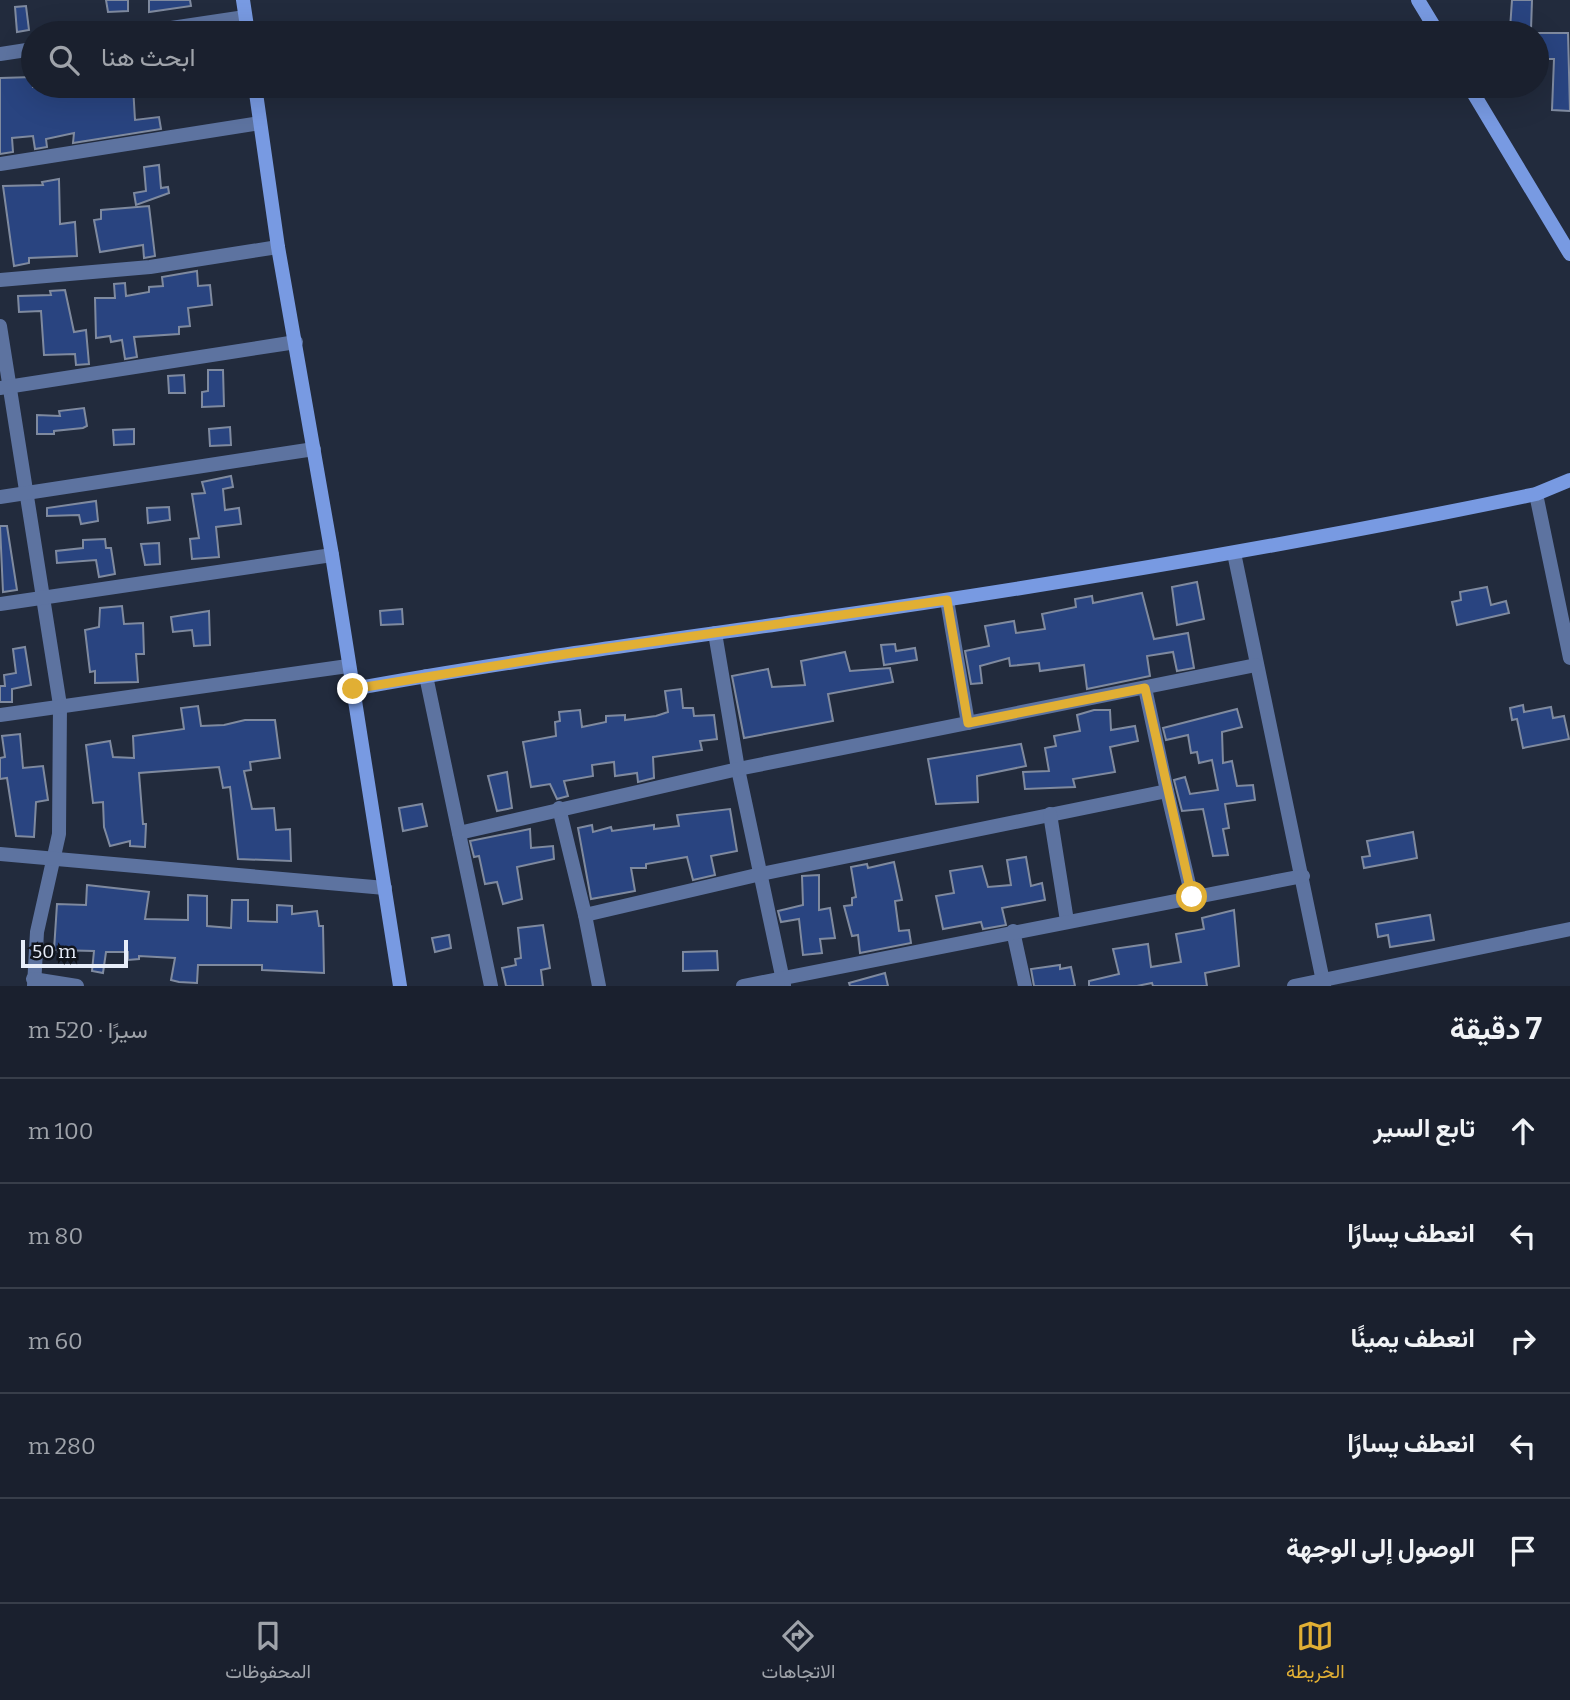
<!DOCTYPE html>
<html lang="ar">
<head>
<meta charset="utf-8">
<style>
	body { margin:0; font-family:Bitter,Vazirmatn,serif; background:#232836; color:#f1f3f6; direction:rtl }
	.scale { position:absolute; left:21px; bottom:18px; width:107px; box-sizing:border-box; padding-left:7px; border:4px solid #e7edf9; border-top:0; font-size:19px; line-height:24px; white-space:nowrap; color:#e7edf9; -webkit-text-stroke:5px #10141c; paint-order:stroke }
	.stop { position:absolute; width:21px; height:21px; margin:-16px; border:5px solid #e1af34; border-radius:50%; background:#fff }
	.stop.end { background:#e1af34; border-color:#fff; box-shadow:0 2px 7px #0008 }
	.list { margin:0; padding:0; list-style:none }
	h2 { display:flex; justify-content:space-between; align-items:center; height:91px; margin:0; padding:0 28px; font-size:30px }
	h2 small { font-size:23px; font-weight:400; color:#9fa3aa }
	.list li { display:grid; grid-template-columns:46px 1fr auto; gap:21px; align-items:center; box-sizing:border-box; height:105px; padding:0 28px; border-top:2px solid #383e4a }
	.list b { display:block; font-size:26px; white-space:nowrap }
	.list em { font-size:23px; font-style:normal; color:#9fa3aa }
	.icon { flex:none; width:38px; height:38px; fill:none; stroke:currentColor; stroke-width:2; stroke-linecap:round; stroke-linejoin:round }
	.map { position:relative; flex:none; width:1570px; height:986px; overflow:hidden; direction:ltr }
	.search { position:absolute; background:#1a202e; box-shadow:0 7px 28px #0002; left:21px; right:21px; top:21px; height:77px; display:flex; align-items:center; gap:18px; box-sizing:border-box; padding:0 24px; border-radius:38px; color:#9fa3aa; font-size:26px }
	.sheet { height:616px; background:#1a202e }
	nav { display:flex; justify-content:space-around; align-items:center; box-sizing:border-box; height:98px; border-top:2px solid #383e4a; background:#1a202e; font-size:19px; color:#9fa3aa }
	nav a { display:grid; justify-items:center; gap:4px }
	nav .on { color:#e1af34 }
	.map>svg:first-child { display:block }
	.building { fill:#294480; stroke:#7f8a9f; stroke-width:2 }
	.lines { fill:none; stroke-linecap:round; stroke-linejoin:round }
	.minor { stroke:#5d73a0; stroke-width:14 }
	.secondary { stroke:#789ae2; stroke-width:14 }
	.route { stroke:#e1af34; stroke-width:9 }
</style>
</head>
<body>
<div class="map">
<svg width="1570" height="986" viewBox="0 0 1570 986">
	<rect width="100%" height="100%" fill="#222b3d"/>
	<g class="building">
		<path d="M 106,0 L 128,0 L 128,11 L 108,12 Z"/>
		<path d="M 149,0 L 190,0 L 191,6 L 149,12 Z"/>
		<path d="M 1512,0 L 1532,0 L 1531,30 L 1510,29 Z"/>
		<path d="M 26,6 L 29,30 L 17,32 L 15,7 Z"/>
		<path d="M 1537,33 L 1568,33 L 1570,111 L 1552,110 L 1554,59 L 1537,59 Z"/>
		<path d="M 33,77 L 33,87 L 92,86 L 93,92 L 133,86 L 135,120 L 159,117 L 161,129 L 73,143 L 74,133 L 46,139 L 47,147 L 35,149 L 33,136 L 12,138 L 13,152 L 0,154 L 0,78 Z"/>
		<path d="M 159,165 L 161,188 L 168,187 L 169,193 L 136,205 L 134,193 L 146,191 L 144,167 Z"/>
		<path d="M 59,179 L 60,224 L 75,222 L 77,256 L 29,258 L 29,263 L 14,266 L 3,186 L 43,185 L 42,182 Z"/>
		<path d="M 149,206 L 155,256 L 144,258 L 143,245 L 100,252 L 94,220 L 101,219 L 101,210 Z"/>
		<path d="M 197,271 L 198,286 L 210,285 L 212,305 L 188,308 L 190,326 L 179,327 L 179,334 L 134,337 L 137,357 L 125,359 L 122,340 L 111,342 L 110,336 L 96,338 L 95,298 L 115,298 L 114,284 L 125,283 L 126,296 L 149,292 L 149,287 L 163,286 L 162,277 Z"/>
		<path d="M 65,290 L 74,332 L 86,330 L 89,364 L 76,365 L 75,354 L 44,355 L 41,311 L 19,312 L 18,296 L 51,295 L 50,291 Z"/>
		<path d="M 208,370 L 223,370 L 224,406 L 202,407 L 202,392 L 208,391 Z"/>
		<path d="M 184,375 L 185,393 L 169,393 L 168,376 Z"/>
		<path d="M 84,408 L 87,426 L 83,428 L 54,431 L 54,434 L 37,434 L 37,415 L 60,416 L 59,411 Z"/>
		<path d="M 230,427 L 231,445 L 210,446 L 209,429 Z"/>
		<path d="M 134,429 L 134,444 L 114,445 L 113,430 Z"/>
		<path d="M 231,476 L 233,487 L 223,489 L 225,510 L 239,508 L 241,524 L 216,527 L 219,557 L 192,559 L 190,539 L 199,538 L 192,494 L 205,493 L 202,482 Z"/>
		<path d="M 96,501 L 98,521 L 81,524 L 79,515 L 47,516 L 47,508 Z"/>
		<path d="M 169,507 L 170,520 L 148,523 L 147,508 Z"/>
		<path d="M 0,526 L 7,526 L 17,590 L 3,592 Z"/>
		<path d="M 105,539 L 106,548 L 111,548 L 115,574 L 99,577 L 96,560 L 57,563 L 56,551 L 83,548 L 83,540 Z"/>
		<path d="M 159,543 L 160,564 L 145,565 L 141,544 Z"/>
		<path d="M 1197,582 L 1204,619 L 1177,625 L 1172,587 Z"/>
		<path d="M 1487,587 L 1491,605 L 1506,601 L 1509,613 L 1457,625 L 1452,602 L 1461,600 L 1460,592 Z"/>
		<path d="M 1142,593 L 1154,639 L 1188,633 L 1194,668 L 1177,671 L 1173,652 L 1147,656 L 1150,676 L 1087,689 L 1084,665 L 1040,671 L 1039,663 L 1010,666 L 1009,658 L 980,666 L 982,683 L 971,684 L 965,651 L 989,646 L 985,626 L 1014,621 L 1016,633 L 1045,629 L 1042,614 L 1076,607 L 1075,599 L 1092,596 L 1093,603 Z"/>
		<path d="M 122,606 L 124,624 L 143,623 L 144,654 L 136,654 L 138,682 L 95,683 L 95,671 L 90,672 L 85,630 L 99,627 L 100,608 Z"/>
		<path d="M 402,609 L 403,624 L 381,625 L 380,611 Z"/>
		<path d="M 209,611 L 210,645 L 194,646 L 192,630 L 173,632 L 171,617 Z"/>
		<path d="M 895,644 L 896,651 L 915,648 L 917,660 L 884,665 L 881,645 Z"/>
		<path d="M 25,647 L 31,685 L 12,689 L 12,702 L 0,702 L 0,686 L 5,686 L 4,675 L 16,673 L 13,649 Z"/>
		<path d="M 845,652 L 850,671 L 890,668 L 893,682 L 828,694 L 833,721 L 744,738 L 732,676 L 768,669 L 772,687 L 805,685 L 801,661 Z"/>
		<path d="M 681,689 L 683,708 L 693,708 L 694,716 L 714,715 L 717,739 L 700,741 L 702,750 L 653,757 L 654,778 L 638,782 L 637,773 L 615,776 L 614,762 L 592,765 L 593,776 L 564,781 L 568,796 L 557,799 L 550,784 L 531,787 L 523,742 L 556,736 L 555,722 L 560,721 L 559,712 L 580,710 L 582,727 L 606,722 L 606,716 L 625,715 L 625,720 L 656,716 L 668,712 L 665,691 Z"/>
		<path d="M 1523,705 L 1524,712 L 1551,707 L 1553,718 L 1564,716 L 1569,739 L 1523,748 L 1517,719 L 1512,720 L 1510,708 Z"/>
		<path d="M 198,706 L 201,726 L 224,725 L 245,720 L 275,720 L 280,758 L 250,762 L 251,770 L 244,771 L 252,809 L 274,808 L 276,830 L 290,829 L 291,861 L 238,859 L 230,787 L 223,788 L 219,767 L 139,773 L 143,824 L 146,824 L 145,847 L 130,846 L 130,841 L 110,846 L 104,827 L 103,802 L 93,803 L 86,745 L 110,741 L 113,757 L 134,758 L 133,736 L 184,729 L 181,708 Z"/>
		<path d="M 1237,709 L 1242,727 L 1222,732 L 1223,763 L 1232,761 L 1237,786 L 1253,785 L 1255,800 L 1225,804 L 1229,828 L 1223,829 L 1228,855 L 1213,856 L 1203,809 L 1182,811 L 1174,780 L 1185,777 L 1190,794 L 1218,790 L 1212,760 L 1199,763 L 1197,752 L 1191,753 L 1188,735 L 1166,740 L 1163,728 Z"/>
		<path d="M 1094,710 L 1110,710 L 1111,730 L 1135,726 L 1138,741 L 1110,747 L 1115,772 L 1073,779 L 1075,787 L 1025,789 L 1023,772 L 1049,771 L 1045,748 L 1056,746 L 1054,736 L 1080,731 L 1077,715 Z"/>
		<path d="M 20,734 L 23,768 L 43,766 L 48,800 L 36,802 L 34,837 L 16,836 L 7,778 L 0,779 L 0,758 L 5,757 L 2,736 Z"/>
		<path d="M 1021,744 L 1026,766 L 977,776 L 978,802 L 936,804 L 928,759 Z"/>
		<path d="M 507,772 L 512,808 L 497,811 L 488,776 Z"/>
		<path d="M 422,804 L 427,826 L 403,831 L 399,808 Z"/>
		<path d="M 730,809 L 737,851 L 711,856 L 715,875 L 693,880 L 687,857 L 646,864 L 646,868 L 631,868 L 635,891 L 591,899 L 578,828 L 592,825 L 593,832 L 611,827 L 612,831 L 654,825 L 654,829 L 679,826 L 677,815 Z"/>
		<path d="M 530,829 L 531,848 L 553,846 L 554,859 L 517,867 L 522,899 L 503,904 L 497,882 L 485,884 L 479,856 L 474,857 L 470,841 Z"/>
		<path d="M 1413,832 L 1417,858 L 1364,868 L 1362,857 L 1370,856 L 1367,841 Z"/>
		<path d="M 1026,857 L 1031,886 L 1042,883 L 1045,900 L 1002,908 L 1006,925 L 983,929 L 981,922 L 943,929 L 936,896 L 954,893 L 950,871 L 982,866 L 988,887 L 1011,885 L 1007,860 Z"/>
		<path d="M 894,862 L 902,900 L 895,901 L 899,931 L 909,930 L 911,943 L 860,953 L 858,935 L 852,936 L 844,906 L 852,905 L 852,898 L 856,897 L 851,867 L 867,864 L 868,868 Z"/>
		<path d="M 819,875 L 819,910 L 830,908 L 835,938 L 820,939 L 822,953 L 803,955 L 799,919 L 781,922 L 778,911 L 803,905 L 802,876 Z"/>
		<path d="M 87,885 L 149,892 L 145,919 L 188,920 L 188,895 L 207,896 L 207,926 L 231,928 L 232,900 L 248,900 L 248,921 L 277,922 L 277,905 L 292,906 L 292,914 L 317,911 L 319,926 L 323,926 L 324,973 L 262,970 L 262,965 L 198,965 L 197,983 L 179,982 L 171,980 L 175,958 L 139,956 L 139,959 L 128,960 L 128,952 L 106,952 L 103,973 L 92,971 L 94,951 L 54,950 L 57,904 L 86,905 Z"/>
		<path d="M 1234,910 L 1239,966 L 1205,973 L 1207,986 L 1153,986 L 1152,983 L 1137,986 L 1089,986 L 1089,981 L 1119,974 L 1113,949 L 1148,944 L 1151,967 L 1181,962 L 1176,934 L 1204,929 L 1202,918 Z"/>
		<path d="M 1430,915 L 1434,940 L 1390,947 L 1388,935 L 1378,937 L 1376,924 Z"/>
		<path d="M 543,925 L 550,968 L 541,970 L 543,986 L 506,986 L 502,968 L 516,965 L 515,959 L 521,958 L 518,928 Z"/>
		<path d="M 449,935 L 451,948 L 435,952 L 432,938 Z"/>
		<path d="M 717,951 L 718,970 L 683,971 L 683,952 Z"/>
		<path d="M 1060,965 L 1060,969 L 1071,967 L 1075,986 L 1034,986 L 1031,969 Z"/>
		<path d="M 885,973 L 888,986 L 850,986 L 849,983 Z"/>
	</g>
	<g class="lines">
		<g class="minor">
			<path d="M 138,33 L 245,17"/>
			<path d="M 0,54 L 33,49"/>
			<path d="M 0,164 L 260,123"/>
			<path d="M 0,280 L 150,267 L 278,247"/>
			<path d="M 0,326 L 60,705 L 59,834 L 37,932 L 34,986"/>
			<path d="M 0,388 L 296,342"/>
			<path d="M 1536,494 L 1570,658"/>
			<path d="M 0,497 L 314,449"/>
			<path d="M 1234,553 L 1324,986"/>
			<path d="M 947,600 L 968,723"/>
			<path d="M 0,604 L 332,555"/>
			<path d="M 715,633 L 738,769 L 784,985"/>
			<path d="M 426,676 L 491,986"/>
			<path d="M 0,715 L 348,666"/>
			<path d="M 1167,791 L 1192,897"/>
			<path d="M 559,808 L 585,915 L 761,874 L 1167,791 L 1145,688"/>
			<path d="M 1050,814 L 1067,921"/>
			<path d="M 459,833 L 738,769 L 1256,665"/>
			<path d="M 0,854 L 385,888"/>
			<path d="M 585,915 L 599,986"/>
			<path d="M 1013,931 L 1025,986"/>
			<path d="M 33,979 L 77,986"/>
			<path d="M 743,986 L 1303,876"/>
			<path d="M 1294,986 L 1570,929"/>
		</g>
		<g class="secondary">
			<path d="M 243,0 L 248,33"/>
			<path d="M 1418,0 L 1438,33"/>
			<path d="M 255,86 L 278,247 L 332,555 L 400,986"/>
			<path d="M 1469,86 L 1570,254"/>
			<path d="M 353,689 C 511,660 670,640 829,617 C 1066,583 1302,543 1536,494 L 1570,480"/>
		</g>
	</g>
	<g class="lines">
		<path class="route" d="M 353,689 L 566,654 L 947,600 L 968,723 L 1145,688 L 1192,897"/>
	</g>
</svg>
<div class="scale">50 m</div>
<div class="stop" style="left:1192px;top:897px"></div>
<div class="stop end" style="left:353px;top:689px"></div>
<div class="search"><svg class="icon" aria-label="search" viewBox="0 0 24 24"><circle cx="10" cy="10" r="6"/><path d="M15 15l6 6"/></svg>ابحث هنا</div>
</div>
<section class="sheet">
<h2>7 دقيقة<small>سيرًا · 520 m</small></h2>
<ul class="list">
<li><svg class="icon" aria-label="ahead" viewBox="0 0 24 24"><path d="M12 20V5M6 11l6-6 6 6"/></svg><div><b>تابع السير</b></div><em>100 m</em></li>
<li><svg class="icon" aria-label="left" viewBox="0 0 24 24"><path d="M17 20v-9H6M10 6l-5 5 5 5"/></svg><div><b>انعطف يسارًا</b></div><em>80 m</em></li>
<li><svg class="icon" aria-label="right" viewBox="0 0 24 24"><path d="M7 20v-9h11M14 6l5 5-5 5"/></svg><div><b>انعطف يمينًا</b></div><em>60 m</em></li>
<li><svg class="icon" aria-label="left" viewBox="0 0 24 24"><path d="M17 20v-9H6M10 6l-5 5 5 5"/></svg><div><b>انعطف يسارًا</b></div><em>280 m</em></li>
<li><svg class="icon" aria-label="arrive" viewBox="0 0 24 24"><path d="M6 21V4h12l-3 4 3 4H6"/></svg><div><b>الوصول إلى الوجهة</b></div></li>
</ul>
</section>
<nav>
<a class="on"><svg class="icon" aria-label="map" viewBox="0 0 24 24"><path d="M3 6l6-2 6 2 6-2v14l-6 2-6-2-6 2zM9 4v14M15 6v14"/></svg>الخريطة</a>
<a><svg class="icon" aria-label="directions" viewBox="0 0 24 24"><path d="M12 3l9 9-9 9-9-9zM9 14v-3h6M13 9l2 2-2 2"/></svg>الاتجاهات</a>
<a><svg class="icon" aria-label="saved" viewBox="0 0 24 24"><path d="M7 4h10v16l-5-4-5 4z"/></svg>المحفوظات</a>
</nav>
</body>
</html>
